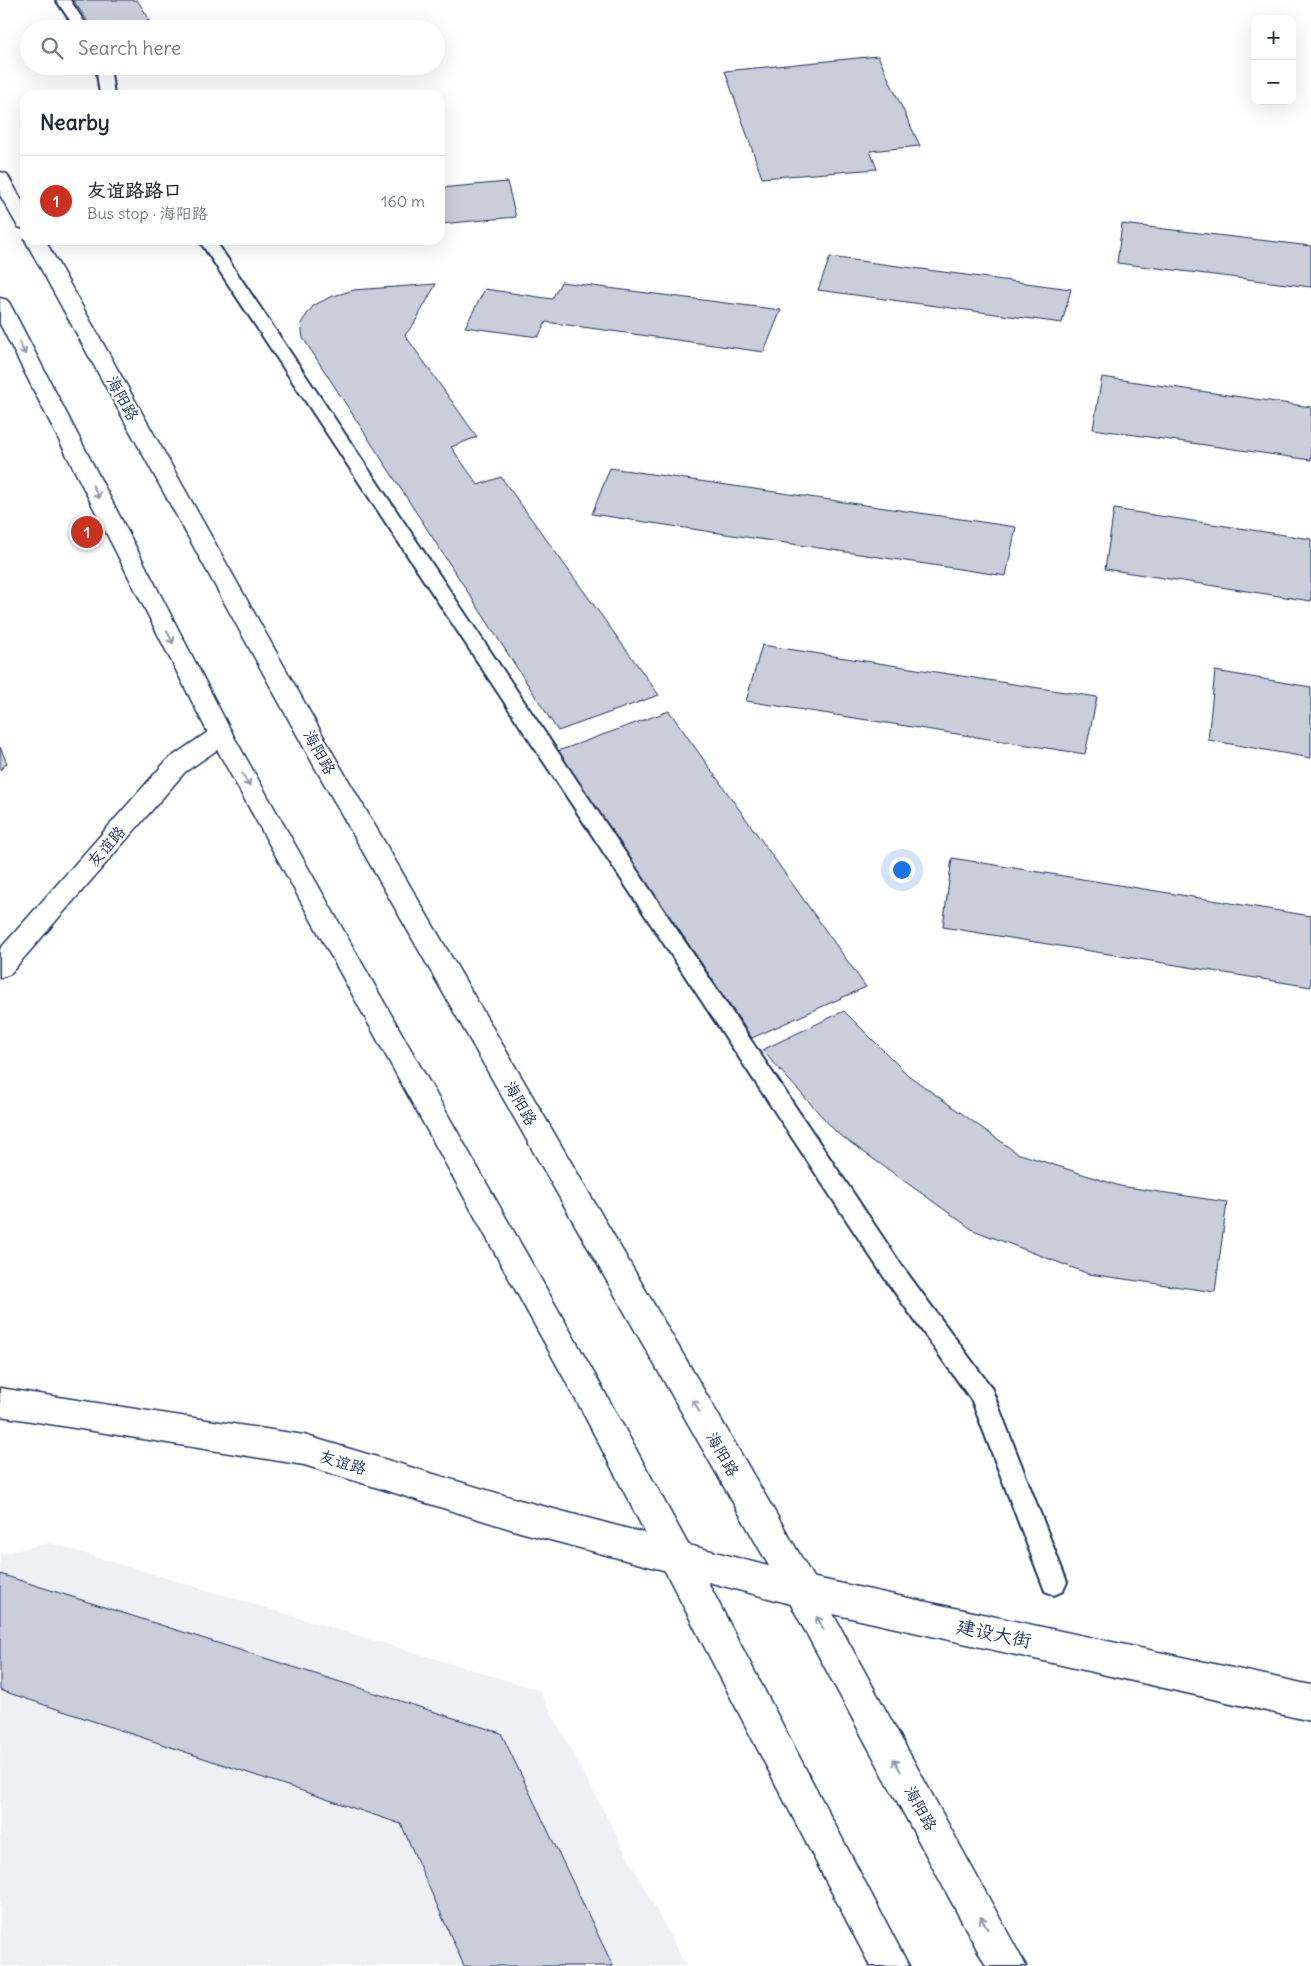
<!DOCTYPE html>
<html lang="en">
<head>
<meta charset="utf-8">
<style>
	body { margin:0; font-family:Delius,"LXGW WenKai TC",sans-serif; background:#f6f6f7; color:#1f2937 }
	.controls { position:absolute; right:15px; top:15px; display:grid; overflow:hidden; border-radius:10px; box-shadow:0 5px 20px #0002 }
	.controls button { width:45px; height:45px; display:grid; place-items:center; padding:0; border:0; border-bottom:1px solid #e0e1e3; background:#fff; color:#1f2937; font:25px sans-serif }
	.you { position:absolute; left:901px; top:869px; width:18px; height:18px; margin:-12px; border:4px solid #fff; border-radius:50%; background:#1a73e8; box-shadow:0 0 0 8px #1a73e833 }
	.badge { display:grid; place-items:center; width:32px; height:32px; border-radius:50%; background:#c8321e; color:#fff; font-size:16px; font-weight:700 }
	.pin { position:absolute; translate:-50% -50%; border:2px solid #fff; box-shadow:0 1px 5px #0006 }
	.list { margin:0; padding:0; list-style:none }
	h2 { display:flex; justify-content:space-between; align-items:center; height:65px; margin:0; padding:0 20px; font-size:21px }
	h2 small { font-size:16px; font-weight:400; color:#747a83 }
	.list li { display:grid; grid-template-columns:32px 1fr auto; gap:15px; align-items:center; box-sizing:border-box; height:90px; padding:0 20px; border-top:1px solid #e0e1e3 }
	.list b { display:block; font-size:19px; white-space:nowrap }
	.list p { margin:0; font-size:16px; white-space:nowrap; color:#747a83 }
	.list em { font-size:16px; font-style:normal; color:#747a83 }
	.icon { flex:none; width:28px; height:28px; fill:none; stroke:currentColor; stroke-width:2; stroke-linecap:round; stroke-linejoin:round }
	.map { position:relative; flex:none; width:1311px; height:1966px; overflow:hidden }
	.search { position:absolute; background:#fff; box-shadow:0 5px 20px #0002; left:20px; top:20px; width:425px; height:55px; display:flex; align-items:center; gap:12px; box-sizing:border-box; padding:0 18px; border-radius:28px; color:#747a83; font-size:19px }
	.panel { position:absolute; background:#fff; box-shadow:0 5px 20px #0002; left:20px; top:90px; width:425px; height:155px; border-radius:15px }
	.map>svg:first-child { display:block }
	.built { fill:#eff0f4 }
	.building { fill:#caceda; stroke:#1b2f5e }
	.lines { fill:none; stroke-linecap:round; stroke-linejoin:round }
	.lane-casing { stroke:#1b2f5e; stroke-width:4 }
	.street-casing { stroke:#1b2f5e; stroke-width:3 }
	.primary-casing { stroke:#1b2f5e; stroke-width:3 }
	.highway-casing { stroke:#1b2f5e; stroke-width:3 }
	.lane { fill:#fff; fill-rule:evenodd }
	.street { fill:#fff; fill-rule:evenodd }
	.primary { fill:#fff; fill-rule:evenodd }
	.highway { fill:#fff; fill-rule:evenodd }
	.oneway { stroke:#8d97ae }
	.labels { text-anchor:middle; dominant-baseline:central; stroke-width:4.5; stroke-linejoin:round; paint-order:stroke }
	.street-label { font-size:16px; fill:#1b2f5e; stroke:#fff }
	.near-street-label { font-size:19px; fill:#1b2f5e; stroke:#fff }
</style>
</head>
<body>
<div class="map">
<svg width="1311" height="1966" viewBox="0 0 1311 1966">
	<rect width="100%" height="100%" fill="#fff"/>
	<filter id="ink" filterUnits="userSpaceOnUse"><feTurbulence type="fractalNoise" baseFrequency=".02" numOctaves="2"/><feDisplacementMap in="SourceGraphic" scale="10" xChannelSelector="R" yChannelSelector="G"/><feConvolveMatrix kernelMatrix="1 2 1 2 8 2 1 2 1" color-interpolation-filters="sRGB"/></filter>
	<g filter="url(#ink)">
		<path class="built" d="M 50,1543 L 539,1690 L 686,1966 L 0,1966 L 0,1554 Z"/>
		<g class="building">
			<path d="M 73,0 L 137,0 L 150,20 L 111,29 L 93,29 Z"/>
			<path d="M 878,56 L 920,146 L 870,151 L 877,169 L 762,178 L 725,71 Z"/>
			<path d="M 507,182 L 516,217 L 440,224 L 440,188 Z"/>
			<path d="M 1122,224 L 1311,246 L 1311,287 L 1117,263 Z"/>
			<path d="M 830,257 L 1071,289 L 1062,323 L 818,290 Z"/>
			<path d="M 561,282 L 781,310 L 764,352 L 546,322 L 538,337 L 465,327 L 485,289 L 552,299 Z"/>
			<path d="M 436,284 L 414,324 L 405,335 L 477,437 L 451,447 L 478,485 L 501,477 L 659,695 L 558,731 L 303,338 L 301,323 L 313,306 L 330,297 L 354,290 Z"/>
			<path d="M 1102,377 L 1311,407 L 1311,460 L 1093,429 Z"/>
			<path d="M 610,468 L 1016,527 L 1006,576 L 592,514 Z"/>
			<path d="M 1114,509 L 1311,539 L 1311,601 L 1105,569 Z"/>
			<path d="M 762,645 L 1097,697 L 1085,754 L 746,701 Z"/>
			<path d="M 1215,671 L 1311,687 L 1311,758 L 1208,740 Z"/>
			<path d="M 669,711 L 866,987 L 752,1038 L 558,751 Z"/>
			<path d="M 0,747 L 7,763 L 0,770 Z"/>
			<path d="M 952,858 L 1311,916 L 1311,987 L 943,927 Z"/>
			<path d="M 844,1011 L 908,1075 L 1017,1153 L 1120,1186 L 1227,1202 L 1215,1292 L 1089,1274 L 973,1230 L 837,1133 L 762,1050 Z"/>
			<path d="M 0,1574 L 501,1733 L 613,1966 L 464,1966 L 401,1824 L 0,1690 Z"/>
		</g>
		<g class="lines">
			<defs>
				<g id="lane">
					<path d="M 56,0 L 70,0 L 89,29 L 76,29 Z"/>
					<path d="M 96,66 L 110,66 L 114,95 L 100,95 Z"/>
					<path d="M 199,240 L 215,240 L 902,1266 L 991,1387 L 1067,1582 L 1063,1591 L 1054,1595 L 1045,1591 L 972,1401 L 886,1280 Z"/>
				</g>
				<path id="street" d="M 221,726 L 230,729 L 233,735 L 230,741 L 185,772 L 10,974 L 0,978 L 0,949 L 167,760 L 212,729 Z"/>
				<g id="primary">
					<path d="M 0,172 L 7,174 L 25,206 L 25,229 L 18,227 L 0,195 Z"/>
					<path d="M 25,240 L 45,240 L 339,764 L 814,1579 L 1026,1966 L 986,1966 L 790,1603 L 313,764 Z"/>
					<path d="M 0,298 L 7,300 L 10,304 L 233,735 L 603,1389 L 690,1548 L 909,1966 L 870,1966 L 581,1409 L 209,735 L 0,324 Z"/>
				</g>
				<path id="highway" d="M 0,1388 L 304,1435 L 520,1500 L 802,1575 L 1311,1685 L 1311,1721 L 802,1607 L 520,1532 L 304,1465 L 0,1416 Z"/>
			</defs>
			<use href="#lane" class="lane-casing"/>
			<use href="#street" class="street-casing"/>
			<use href="#primary" class="primary-casing"/>
			<use href="#highway" class="highway-casing"/>
			<use href="#lane" class="lane"/>
			<use href="#street" class="street"/>
			<use href="#primary" class="primary"/>
			<use href="#highway" class="highway"/>
		</g>
		<defs><path id="oneway-shaft" d="M-6 0H5M1.5-3L5.5 0L1.5 3" fill="none" stroke-width="1.6" stroke-linecap="round" stroke-linejoin="round" transform="scale(1.25)"/></defs>
		<g class="oneway">
			<use href="#oneway-shaft" transform="translate(22 348) rotate(63)"/>
			<use href="#oneway-shaft" transform="translate(96 492) rotate(63)"/>
			<use href="#oneway-shaft" transform="translate(170 637) rotate(63)"/>
			<use href="#oneway-shaft" transform="translate(246 780) rotate(60)"/>
			<use href="#oneway-shaft" transform="translate(696 1406) rotate(-120)"/>
			<use href="#oneway-shaft" transform="translate(820 1623) rotate(-119)"/>
			<use href="#oneway-shaft" transform="translate(897 1765) rotate(-119)"/>
			<use href="#oneway-shaft" transform="translate(984 1923) rotate(-119)"/>
		</g>
	</g>
	<g class="labels">
		<g class="street-label">
			<text transform="translate(123 398) rotate(61)">海阳路</text>
			<text transform="translate(320 752) rotate(61)">海阳路</text>
			<text transform="translate(106 846) rotate(-49)">友谊路</text>
			<text transform="translate(521 1103) rotate(60)">海阳路</text>
			<text transform="translate(723 1454) rotate(60)">海阳路</text>
			<text transform="translate(343 1462) rotate(17)">友谊路</text>
			<text transform="translate(921 1808) rotate(61)">海阳路</text>
		</g>
		<g class="near-street-label">
			<text transform="translate(994 1633) rotate(12)">建设大街</text>
		</g>
	</g>
</svg>
<div class="controls">
<button>+</button>
<button>−</button>
</div>
<div class="you"></div>
<div class="pin badge" style="left:87px;top:532px">1</div>
<div class="search"><svg class="icon" aria-label="search" viewBox="0 0 24 24"><circle cx="10" cy="10" r="6"/><path d="M15 15l6 6"/></svg>Search here</div>
<section class="panel">
<h2>Nearby<small></small></h2>
<ul class="list">
<li><span class="badge">1</span><div><b>友谊路路口</b><p>Bus stop · 海阳路</p></div><em>160 m</em></li>
</ul>
</section>
</div>
</body>
</html>
